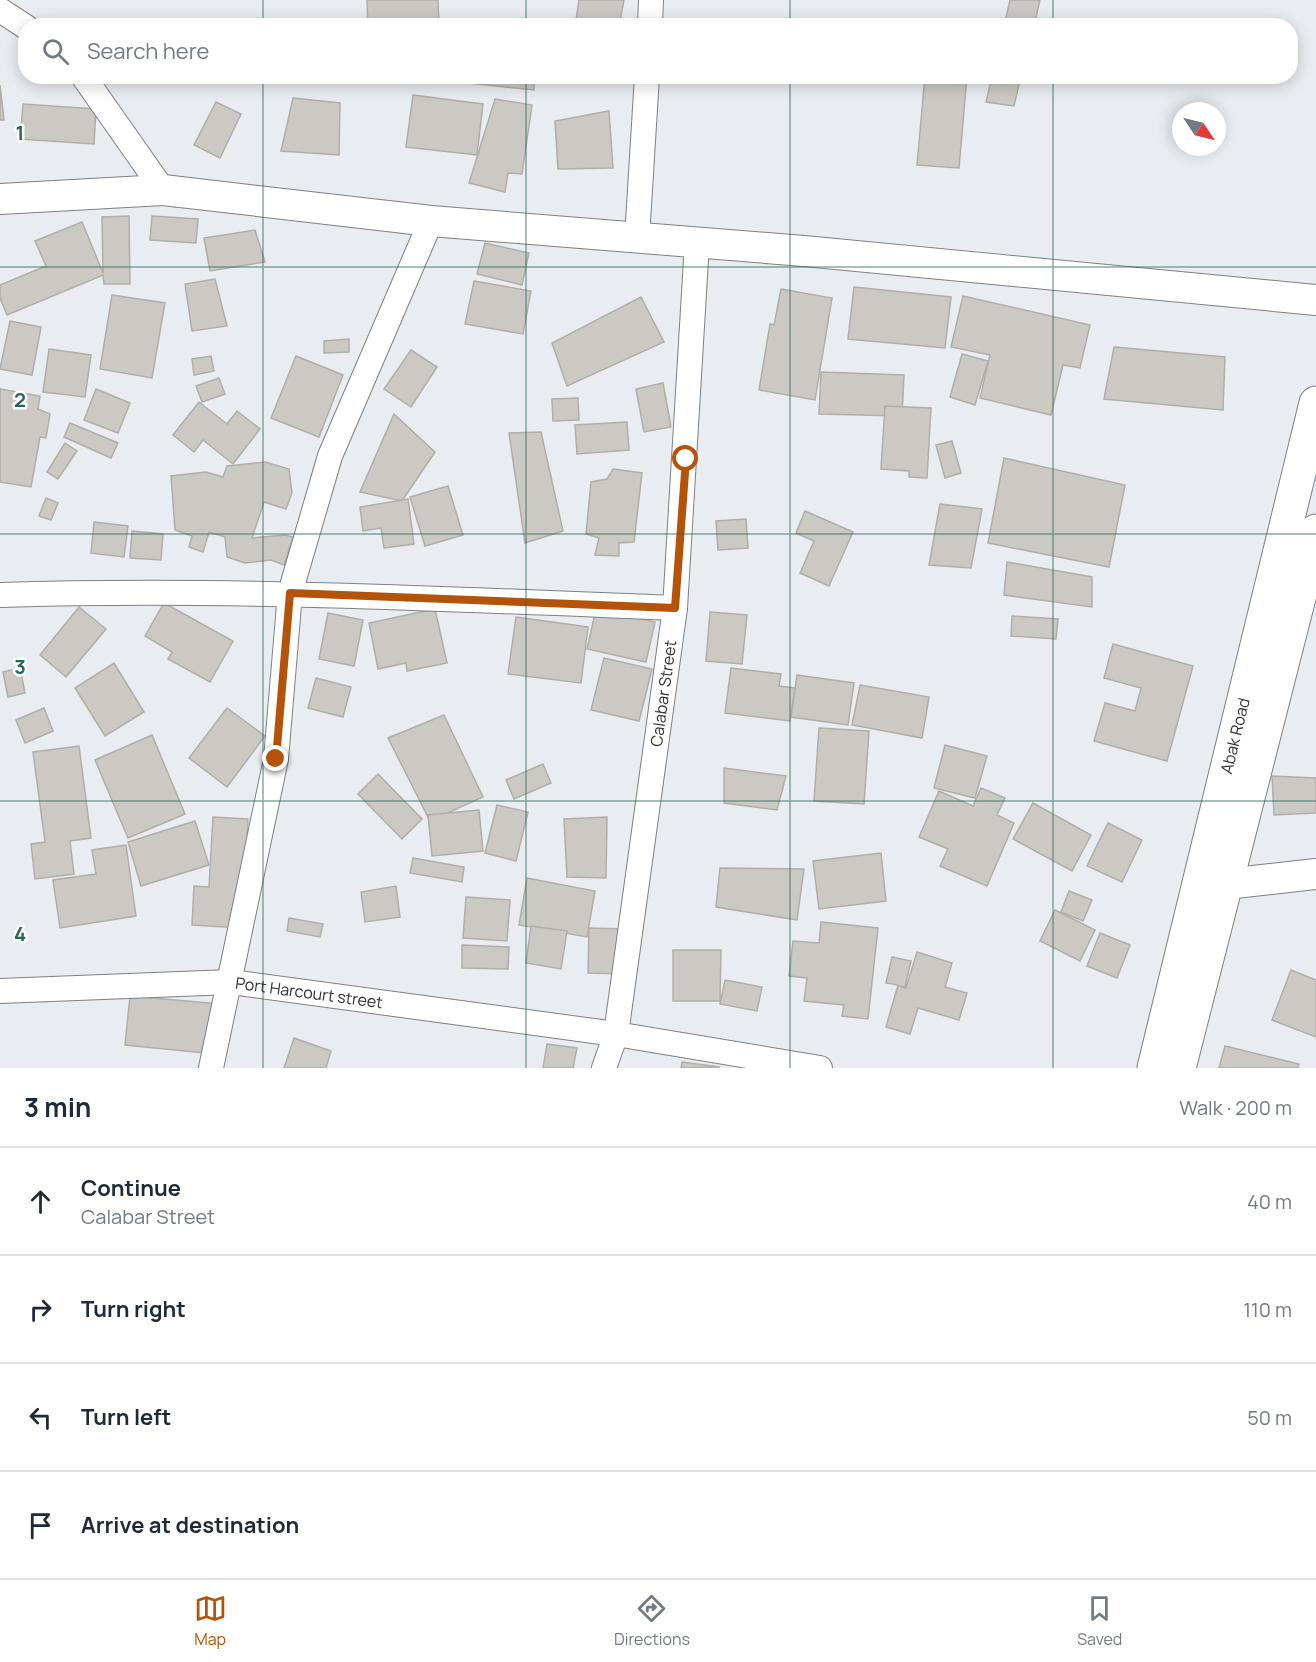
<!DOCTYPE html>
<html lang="en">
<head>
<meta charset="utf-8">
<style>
	body { margin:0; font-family:Manrope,sans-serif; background:#f6f6f7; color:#1f2937 }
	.compass { position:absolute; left:1172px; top:102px; width:54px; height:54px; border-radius:50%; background:#fff; box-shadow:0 3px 15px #0003; rotate:125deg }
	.stop { position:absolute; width:18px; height:18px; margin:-14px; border:4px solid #b45309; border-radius:50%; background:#fff }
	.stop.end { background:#b45309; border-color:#fff; box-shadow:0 2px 6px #0008 }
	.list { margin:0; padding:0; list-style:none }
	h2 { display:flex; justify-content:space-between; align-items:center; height:78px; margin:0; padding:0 24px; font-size:26px }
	h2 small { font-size:20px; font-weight:400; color:#747a83 }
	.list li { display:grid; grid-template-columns:39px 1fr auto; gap:18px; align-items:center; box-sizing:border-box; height:108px; padding:0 24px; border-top:2px solid #e0e1e3 }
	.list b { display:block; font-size:22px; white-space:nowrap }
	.list p { margin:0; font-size:20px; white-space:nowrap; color:#747a83 }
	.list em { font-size:20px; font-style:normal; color:#747a83 }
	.icon { flex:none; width:33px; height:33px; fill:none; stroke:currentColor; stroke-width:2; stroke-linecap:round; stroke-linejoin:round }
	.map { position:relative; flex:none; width:1316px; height:1068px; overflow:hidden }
	.search { position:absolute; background:#fff; box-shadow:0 3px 15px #0003; left:18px; right:18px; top:18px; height:66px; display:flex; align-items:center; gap:15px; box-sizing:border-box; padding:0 21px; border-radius:24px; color:#747a83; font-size:22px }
	.sheet { height:510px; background:#fff }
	nav { display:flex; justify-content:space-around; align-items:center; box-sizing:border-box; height:84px; border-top:2px solid #e0e1e3; background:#fff; font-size:16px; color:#747a83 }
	nav a { display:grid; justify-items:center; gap:3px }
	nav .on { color:#b45309 }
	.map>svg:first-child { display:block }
	.building { fill:#ccc9c5; stroke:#b1aeaa; stroke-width:1.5 }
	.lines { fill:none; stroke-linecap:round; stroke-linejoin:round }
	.minor-casing { stroke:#7d8084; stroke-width:26 }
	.tertiary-casing { stroke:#7d8084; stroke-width:32 }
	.trunk-casing { stroke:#7d8084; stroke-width:35 }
	.minor { stroke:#fff; stroke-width:24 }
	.tertiary { stroke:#fff; stroke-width:30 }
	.trunk { stroke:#fff; stroke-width:33 }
	.route { stroke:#b45309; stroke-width:8 }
	.grid { fill:none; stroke:#286856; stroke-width:1.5; stroke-opacity:0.55 }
	.labels { text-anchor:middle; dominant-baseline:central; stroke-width:5; stroke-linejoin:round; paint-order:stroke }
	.street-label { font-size:16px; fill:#303133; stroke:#fff }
	.grid-label { font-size:20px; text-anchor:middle; font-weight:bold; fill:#286856; stroke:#fff; stroke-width:5; stroke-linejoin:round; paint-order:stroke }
</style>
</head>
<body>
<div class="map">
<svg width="1316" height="1068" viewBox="0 0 1316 1068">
	<rect width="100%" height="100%" fill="#e9ecf0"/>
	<g class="building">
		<path d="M 367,0 L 438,0 L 439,26 L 368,26 Z"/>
		<path d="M 579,0 L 624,0 L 619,26 L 575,26 Z"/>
		<path d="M 1010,0 L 1040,0 L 1034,26 L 1004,26 Z"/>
		<path d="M 431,76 L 534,76 L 534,90 L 431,79 Z"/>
		<path d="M 925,76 L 967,76 L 959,168 L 917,165 Z"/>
		<path d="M 992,76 L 1021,76 L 1014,106 L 986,102 Z"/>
		<path d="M 0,85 L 4,120 L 0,120 Z"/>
		<path d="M 413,95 L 483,104 L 477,155 L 406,147 Z"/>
		<path d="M 293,98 L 340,103 L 339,155 L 281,151 Z"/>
		<path d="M 495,99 L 532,105 L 522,174 L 508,173 L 505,192 L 469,183 Z"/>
		<path d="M 216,102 L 241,114 L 220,158 L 194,145 Z"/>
		<path d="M 23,104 L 96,109 L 94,144 L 20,139 Z"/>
		<path d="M 609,111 L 613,168 L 558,169 L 555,121 Z"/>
		<path d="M 129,216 L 130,284 L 104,284 L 103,275 L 7,315 L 0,298 L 0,285 L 46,266 L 35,241 L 82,222 L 103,273 L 102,217 Z"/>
		<path d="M 152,216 L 198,219 L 196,243 L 150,240 Z"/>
		<path d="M 255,230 L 265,262 L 210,271 L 204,238 Z"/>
		<path d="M 485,243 L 529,253 L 522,285 L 477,274 Z"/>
		<path d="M 215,279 L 227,326 L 192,331 L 185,284 Z"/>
		<path d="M 474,281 L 531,291 L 523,334 L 465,324 Z"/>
		<path d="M 854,287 L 951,297 L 945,348 L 848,339 Z"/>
		<path d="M 781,289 L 832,298 L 815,400 L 759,390 L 770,324 L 774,325 Z"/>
		<path d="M 112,295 L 165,303 L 152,378 L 100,369 Z"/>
		<path d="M 963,296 L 1090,325 L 1080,368 L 1063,365 L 1051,415 L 980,398 L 990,355 L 951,347 Z"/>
		<path d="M 641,297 L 664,342 L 567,386 L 552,343 Z"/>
		<path d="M 10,321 L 41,327 L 32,375 L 0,369 Z"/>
		<path d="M 349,339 L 349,352 L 324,353 L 324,341 Z"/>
		<path d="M 1114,347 L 1225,357 L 1223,410 L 1104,399 Z"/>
		<path d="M 49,349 L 91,355 L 85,397 L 43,392 Z"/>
		<path d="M 411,350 L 437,367 L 411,407 L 384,389 Z"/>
		<path d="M 962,354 L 988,361 L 975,405 L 950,397 Z"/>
		<path d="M 211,356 L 214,371 L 194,375 L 192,359 Z"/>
		<path d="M 296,356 L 343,375 L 319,437 L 271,418 Z"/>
		<path d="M 821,372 L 904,375 L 902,416 L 819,414 Z"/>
		<path d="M 219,378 L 225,394 L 202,402 L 196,386 Z"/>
		<path d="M 663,383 L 671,427 L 644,432 L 636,389 Z"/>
		<path d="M 0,389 L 40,396 L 38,409 L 50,414 L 46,438 L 40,437 L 31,487 L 0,482 Z"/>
		<path d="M 96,389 L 130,403 L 118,433 L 84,420 Z"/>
		<path d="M 578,398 L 579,420 L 553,421 L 552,399 Z"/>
		<path d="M 199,402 L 227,424 L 237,411 L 260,429 L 233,464 L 203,440 L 194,452 L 173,435 Z"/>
		<path d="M 885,406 L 931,408 L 927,478 L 909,477 L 909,471 L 881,469 Z"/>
		<path d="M 394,414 L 435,452 L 402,501 L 360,492 Z"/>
		<path d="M 627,422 L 629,450 L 577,454 L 575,425 Z"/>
		<path d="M 70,423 L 118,443 L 111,458 L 64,437 Z"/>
		<path d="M 541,432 L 563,531 L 525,543 L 509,433 Z"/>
		<path d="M 952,441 L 961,473 L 945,478 L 936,445 Z"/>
		<path d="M 65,443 L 77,451 L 58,479 L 47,472 Z"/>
		<path d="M 1004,458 L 1125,485 L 1109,567 L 988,543 Z"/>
		<path d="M 265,462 L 289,469 L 292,493 L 286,509 L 264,502 L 252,538 L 285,535 L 293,537 L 284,565 L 271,560 L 245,563 L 227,557 L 225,537 L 209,532 L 203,552 L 189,547 L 192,536 L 175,530 L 171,476 L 206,472 L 223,477 L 227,466 Z"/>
		<path d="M 613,469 L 642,473 L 634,542 L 619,543 L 619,556 L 595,555 L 599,538 L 586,534 L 591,482 L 607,479 Z"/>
		<path d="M 448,486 L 463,535 L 425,546 L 410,497 Z"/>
		<path d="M 46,498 L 58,503 L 51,520 L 39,516 Z"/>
		<path d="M 408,499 L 414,544 L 384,548 L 381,528 L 363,531 L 360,507 Z"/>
		<path d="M 940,504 L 982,509 L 971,568 L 929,565 Z"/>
		<path d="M 805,511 L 853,532 L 829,586 L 800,573 L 814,541 L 796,533 Z"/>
		<path d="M 746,519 L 748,548 L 718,550 L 716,521 Z"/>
		<path d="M 94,522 L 128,526 L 124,557 L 91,553 Z"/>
		<path d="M 132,531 L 163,534 L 161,560 L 130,558 Z"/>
		<path d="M 1007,562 L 1092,577 L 1092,607 L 1004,595 Z"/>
		<path d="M 164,603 L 233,641 L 210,682 L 168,659 L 172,652 L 145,636 Z"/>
		<path d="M 79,607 L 106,629 L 66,677 L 40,655 Z"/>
		<path d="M 435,609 L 447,663 L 407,671 L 406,663 L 378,669 L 369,623 Z"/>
		<path d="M 596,609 L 655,622 L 646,662 L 587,649 Z"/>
		<path d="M 710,612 L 747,615 L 742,664 L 706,661 Z"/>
		<path d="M 328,613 L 363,620 L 354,666 L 319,659 Z"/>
		<path d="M 1012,616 L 1058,619 L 1056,639 L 1011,636 Z"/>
		<path d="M 516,617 L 588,627 L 581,683 L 508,674 Z"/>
		<path d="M 1113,644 L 1193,666 L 1167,761 L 1094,741 L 1105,703 L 1135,711 L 1141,688 L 1104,678 Z"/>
		<path d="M 604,658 L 652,669 L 639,721 L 591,710 Z"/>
		<path d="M 114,663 L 144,712 L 105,736 L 75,688 Z"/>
		<path d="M 20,668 L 25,693 L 8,697 L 3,672 Z"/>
		<path d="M 731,668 L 781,674 L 779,686 L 795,688 L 790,721 L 725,713 Z"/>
		<path d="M 797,675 L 854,683 L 848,725 L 791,717 Z"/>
		<path d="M 316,678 L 351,687 L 343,717 L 308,708 Z"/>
		<path d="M 860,685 L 929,697 L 922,738 L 852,725 Z"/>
		<path d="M 44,708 L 53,731 L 25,743 L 16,720 Z"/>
		<path d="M 227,708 L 265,736 L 227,787 L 189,758 Z"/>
		<path d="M 444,715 L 483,797 L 430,821 L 388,738 Z"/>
		<path d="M 819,728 L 869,731 L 864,804 L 814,801 Z"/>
		<path d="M 152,735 L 185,814 L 128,838 L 95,760 Z"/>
		<path d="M 945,745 L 987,756 L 975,798 L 934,788 Z"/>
		<path d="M 79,746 L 91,838 L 70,841 L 74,874 L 35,879 L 31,844 L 45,842 L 33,752 Z"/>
		<path d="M 543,764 L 551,783 L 514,799 L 506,780 Z"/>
		<path d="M 724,768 L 786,776 L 777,810 L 724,803 Z"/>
		<path d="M 378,774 L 422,819 L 402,839 L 358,794 Z"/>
		<path d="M 1272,776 L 1316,778 L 1316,813 L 1274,815 Z"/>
		<path d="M 981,788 L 1005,798 L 997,815 L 1014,823 L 987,886 L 940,866 L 948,849 L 919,837 L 939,791 L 973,806 Z"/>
		<path d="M 1033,803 L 1091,835 L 1072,871 L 1013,839 Z"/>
		<path d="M 497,805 L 528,812 L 516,861 L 485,853 Z"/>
		<path d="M 479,810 L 483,851 L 432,856 L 428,815 Z"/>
		<path d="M 213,817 L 248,819 L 242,928 L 192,925 L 194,886 L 209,887 Z"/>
		<path d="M 607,817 L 606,878 L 567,877 L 564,819 Z"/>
		<path d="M 195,821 L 209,865 L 141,886 L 128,842 Z"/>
		<path d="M 1108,823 L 1142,840 L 1122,882 L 1087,866 Z"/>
		<path d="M 126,845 L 136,916 L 60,928 L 53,880 L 96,874 L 92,850 Z"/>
		<path d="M 881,853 L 886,901 L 819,909 L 813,861 Z"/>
		<path d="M 413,858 L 464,867 L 462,882 L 410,873 Z"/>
		<path d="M 720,868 L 804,869 L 797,920 L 716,907 Z"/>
		<path d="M 527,878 L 595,891 L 587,937 L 519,925 Z"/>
		<path d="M 396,886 L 400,917 L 365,922 L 361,892 Z"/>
		<path d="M 1069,891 L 1092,900 L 1083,921 L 1061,912 Z"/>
		<path d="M 466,897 L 510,900 L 507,941 L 463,938 Z"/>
		<path d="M 1055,910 L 1095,930 L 1080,961 L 1040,941 Z"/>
		<path d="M 289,918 L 323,924 L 320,937 L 287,931 Z"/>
		<path d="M 821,922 L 878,928 L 868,1019 L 842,1016 L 844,1005 L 804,1001 L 807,978 L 789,976 L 793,941 L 819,943 Z"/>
		<path d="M 531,926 L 567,931 L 561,969 L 526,963 Z"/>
		<path d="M 589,928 L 626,929 L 625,974 L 588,973 Z"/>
		<path d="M 1100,933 L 1130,945 L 1117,978 L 1087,966 Z"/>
		<path d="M 462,945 L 509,947 L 508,969 L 462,968 Z"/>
		<path d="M 673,950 L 721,950 L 720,1001 L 673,1001 Z"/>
		<path d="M 917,952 L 952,963 L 945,987 L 967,993 L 959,1020 L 918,1008 L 910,1034 L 886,1027 L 898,985 L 886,983 L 892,957 L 911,961 L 905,987 L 899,986 L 906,988 Z"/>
		<path d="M 1291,970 L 1316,980 L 1316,1037 L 1272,1020 Z"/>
		<path d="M 725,980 L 762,987 L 757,1011 L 720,1004 Z"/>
		<path d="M 130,996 L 220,1004 L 215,1054 L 125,1045 Z"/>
		<path d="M 294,1038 L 331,1051 L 326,1068 L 284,1068 Z"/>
		<path d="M 547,1044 L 577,1048 L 573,1068 L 543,1068 Z"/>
		<path d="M 1225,1046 L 1299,1064 L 1298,1068 L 1219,1068 Z"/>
		<path d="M 682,1062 L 720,1067 L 681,1068 Z"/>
	</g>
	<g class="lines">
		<defs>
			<g id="minor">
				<path d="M 0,10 L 26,27"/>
				<path d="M 650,26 L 651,0"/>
				<path d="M 83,76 L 163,190"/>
				<path d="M 637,238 L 647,76"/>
				<path d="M 0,595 C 225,588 450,599 675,608"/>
				<path id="s1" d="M 0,991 L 231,982 L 616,1034 L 820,1068"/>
				<path d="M 211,1068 L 276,759 L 290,593 L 330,456 L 431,221"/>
				<path id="s2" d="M 604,1068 L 616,1034 L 675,608 L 697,243"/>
			</g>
			<g id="tertiary">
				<path d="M 0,199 L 163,190 L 431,221 L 804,251 L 1316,300"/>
				<path d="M 1226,884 L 1316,874"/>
			</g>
			<g id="trunk">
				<path id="s3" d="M 1154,1068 L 1316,403"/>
				<path d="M 1179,1068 L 1316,531"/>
			</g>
		</defs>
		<use href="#minor" class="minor-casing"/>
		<use href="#tertiary" class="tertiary-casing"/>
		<use href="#trunk" class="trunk-casing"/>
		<use href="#minor" class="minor"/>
		<use href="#tertiary" class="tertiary"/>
		<use href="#trunk" class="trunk"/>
	</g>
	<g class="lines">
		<path class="route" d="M 276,759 L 290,593 L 675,608 L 686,459"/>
	</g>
	<path class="grid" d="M 263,0 L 263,26M 526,0 L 526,26M 790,0 L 790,26M 1053,0 L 1053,26M 263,76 L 263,1068M 526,76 L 526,1068M 790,76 L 790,1068M 1053,76 L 1053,1068M 0,267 L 1316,267M 0,534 L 1316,534M 0,801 L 1316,801"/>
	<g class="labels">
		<g class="street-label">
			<text stroke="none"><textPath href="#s2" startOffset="380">Calabar Street</textPath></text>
			<text stroke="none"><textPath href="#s3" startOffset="342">Abak Road</textPath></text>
			<text stroke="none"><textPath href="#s1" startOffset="310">Port Harcourt street</textPath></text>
		</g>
	</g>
	<g class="grid-label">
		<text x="20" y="140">1</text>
		<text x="20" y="407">2</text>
		<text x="20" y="674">3</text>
		<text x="20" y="941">4</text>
	</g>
</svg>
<svg class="compass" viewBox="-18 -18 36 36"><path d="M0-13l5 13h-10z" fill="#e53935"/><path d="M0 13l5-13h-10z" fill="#747a83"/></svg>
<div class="stop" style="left:686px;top:459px"></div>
<div class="stop end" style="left:276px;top:759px"></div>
<div class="search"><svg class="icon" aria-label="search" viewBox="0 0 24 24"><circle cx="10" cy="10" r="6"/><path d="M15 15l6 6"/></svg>Search here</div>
</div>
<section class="sheet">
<h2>3 min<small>Walk · 200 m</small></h2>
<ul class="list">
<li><svg class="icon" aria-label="ahead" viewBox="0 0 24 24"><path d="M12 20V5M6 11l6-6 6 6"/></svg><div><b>Continue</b><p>Calabar Street</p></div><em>40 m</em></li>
<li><svg class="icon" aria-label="right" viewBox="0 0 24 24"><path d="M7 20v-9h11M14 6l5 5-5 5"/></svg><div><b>Turn right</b></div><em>110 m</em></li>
<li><svg class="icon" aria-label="left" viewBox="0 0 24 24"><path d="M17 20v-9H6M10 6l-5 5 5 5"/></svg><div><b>Turn left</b></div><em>50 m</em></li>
<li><svg class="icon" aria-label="arrive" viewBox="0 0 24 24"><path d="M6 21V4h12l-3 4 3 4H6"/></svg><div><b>Arrive at destination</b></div></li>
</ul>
</section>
<nav>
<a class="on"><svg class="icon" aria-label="map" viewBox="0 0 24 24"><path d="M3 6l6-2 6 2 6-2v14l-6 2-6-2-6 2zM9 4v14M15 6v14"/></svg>Map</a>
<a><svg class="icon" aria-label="directions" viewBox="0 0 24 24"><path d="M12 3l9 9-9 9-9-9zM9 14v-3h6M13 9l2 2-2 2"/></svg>Directions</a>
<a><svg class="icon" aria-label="saved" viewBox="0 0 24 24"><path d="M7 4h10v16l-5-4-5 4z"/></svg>Saved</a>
</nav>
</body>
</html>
